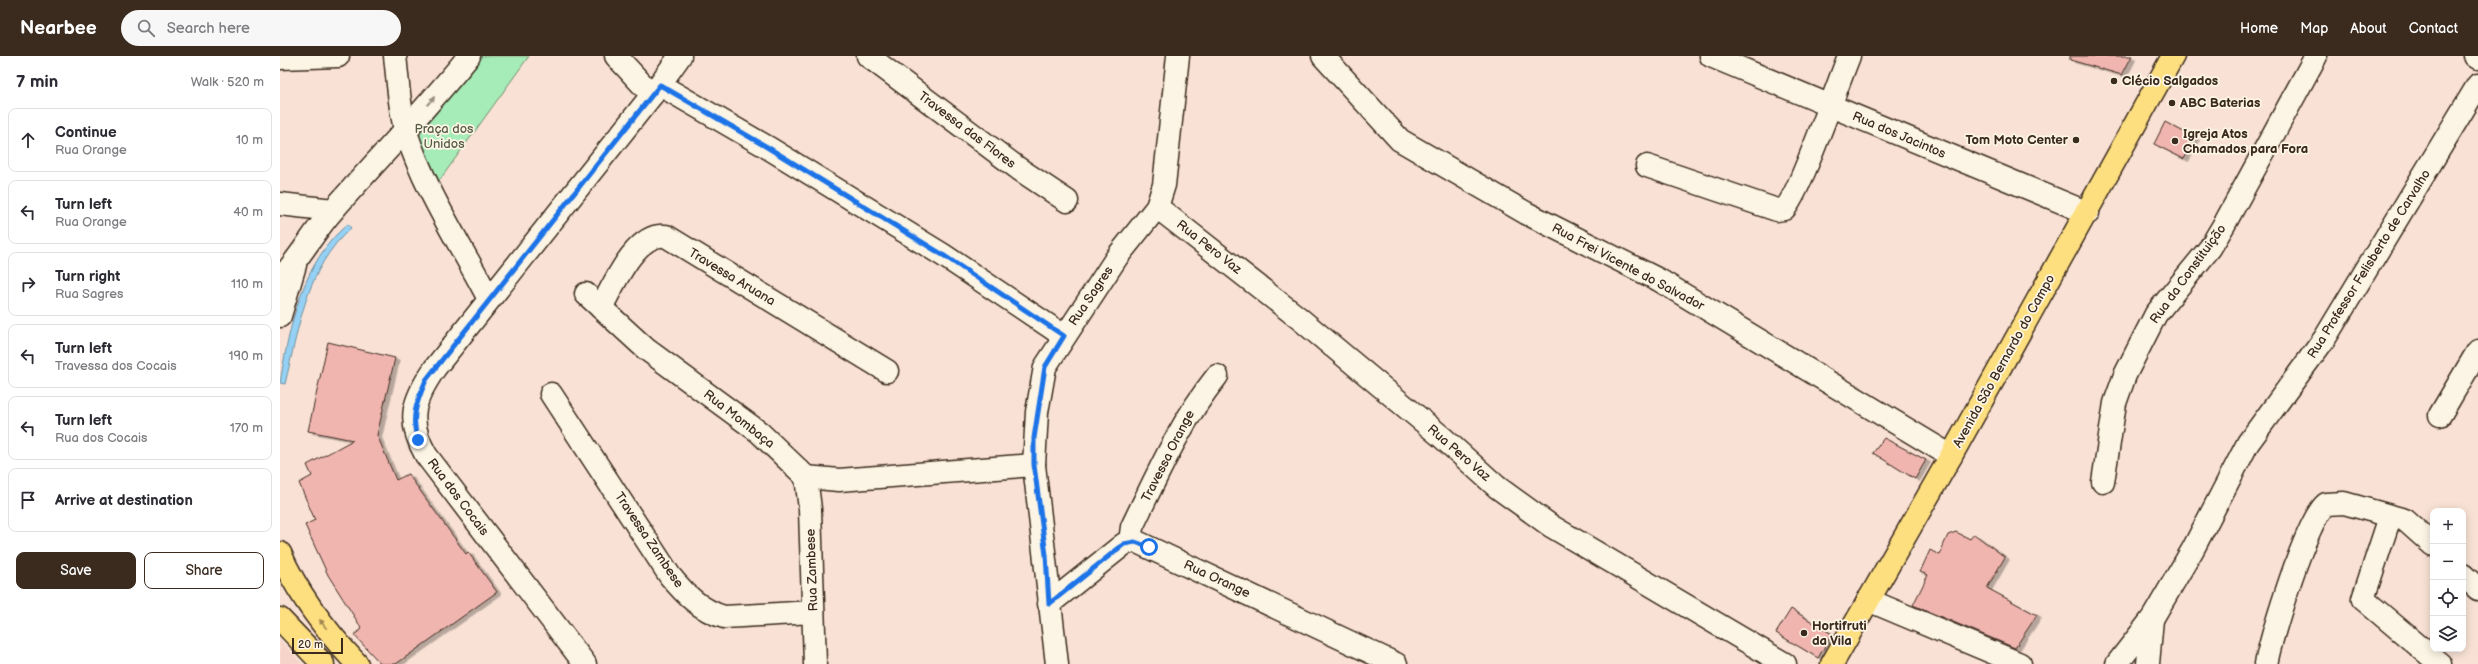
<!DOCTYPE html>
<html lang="en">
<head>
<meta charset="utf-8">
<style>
	body { margin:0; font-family:"Balsamiq Sans",sans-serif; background:#f7f7f7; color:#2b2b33 }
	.controls { position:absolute; right:12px; bottom:12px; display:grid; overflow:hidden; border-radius:8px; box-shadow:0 2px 10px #0003 }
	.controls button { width:36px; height:36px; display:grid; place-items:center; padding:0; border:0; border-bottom:1px solid #e1e1e2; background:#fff; color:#2b2b33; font:20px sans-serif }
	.scale { position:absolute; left:12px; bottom:10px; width:51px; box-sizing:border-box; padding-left:4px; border:2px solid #3b2a1e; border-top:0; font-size:11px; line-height:14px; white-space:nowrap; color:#3b2a1e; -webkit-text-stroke:3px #fcf5e5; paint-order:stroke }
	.stop { position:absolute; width:12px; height:12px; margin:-9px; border:3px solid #1a73e8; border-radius:50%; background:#fff }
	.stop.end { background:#1a73e8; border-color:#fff; box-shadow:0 1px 4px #0008 }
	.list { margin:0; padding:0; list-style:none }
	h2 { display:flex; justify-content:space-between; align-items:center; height:52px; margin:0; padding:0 16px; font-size:17px }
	h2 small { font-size:13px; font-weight:400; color:#7c7c81 }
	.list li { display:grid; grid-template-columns:26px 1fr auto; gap:12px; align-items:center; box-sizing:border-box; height:64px; margin:0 8px 8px; padding:0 8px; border:1px solid #e1e1e2; border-radius:8px }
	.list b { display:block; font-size:15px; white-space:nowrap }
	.list p { margin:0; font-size:13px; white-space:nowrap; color:#7c7c81 }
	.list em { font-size:13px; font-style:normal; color:#7c7c81 }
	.actions { display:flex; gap:8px; padding:12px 16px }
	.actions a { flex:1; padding:9px 0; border:1px solid #3b2a1e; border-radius:8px; text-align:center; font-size:14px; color:#3b2a1e }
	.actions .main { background:#3b2a1e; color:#fff }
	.icon { flex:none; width:22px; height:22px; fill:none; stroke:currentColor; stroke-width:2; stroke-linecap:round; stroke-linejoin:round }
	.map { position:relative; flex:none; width:2198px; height:608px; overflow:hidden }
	header { display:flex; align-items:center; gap:24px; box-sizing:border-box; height:56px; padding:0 20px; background:#3b2a1e; color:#fff }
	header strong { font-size:19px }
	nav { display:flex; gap:22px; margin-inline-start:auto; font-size:14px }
	.search { width:280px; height:36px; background:#f7f7f7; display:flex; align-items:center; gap:10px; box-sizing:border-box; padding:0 14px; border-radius:22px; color:#7c7c81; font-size:15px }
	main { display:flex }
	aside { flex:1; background:#fff }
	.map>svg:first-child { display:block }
	.built { fill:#f7d4ca }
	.green { fill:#a6ecb8; stroke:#708b6b }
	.water { fill:#94d1f4; stroke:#708e9e }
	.building { fill:#f1b5b0; stroke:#3b2a1e; filter:url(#shadow) }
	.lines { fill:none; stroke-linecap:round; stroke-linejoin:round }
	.minor-casing { stroke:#3b2a1e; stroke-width:25 }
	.major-casing { stroke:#3b2a1e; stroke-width:25 }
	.minor { stroke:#fcf5e5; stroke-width:22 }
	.major { stroke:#fedf80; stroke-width:22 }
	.oneway { fill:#9c9082 }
	.oneway2 { fill:#9c844f }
	.route { stroke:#1a73e8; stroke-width:5 }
	.poi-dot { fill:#3b2a1e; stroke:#fcf5e5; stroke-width:1.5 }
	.labels { text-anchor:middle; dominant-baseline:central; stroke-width:3.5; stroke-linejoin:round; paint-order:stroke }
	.poi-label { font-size:13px; font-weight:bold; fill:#3b2a1e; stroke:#fcf5e5; text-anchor:start }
	.park-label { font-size:13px; fill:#565a44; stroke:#fcf5e5 }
	.street-label { font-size:13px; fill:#3b2a1e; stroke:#fcf5e5 }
</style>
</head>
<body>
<header>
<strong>Nearbee</strong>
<div class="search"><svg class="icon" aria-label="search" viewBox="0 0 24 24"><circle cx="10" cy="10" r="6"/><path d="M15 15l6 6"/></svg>Search here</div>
<nav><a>Home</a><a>Map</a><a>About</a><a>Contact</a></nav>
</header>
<main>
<aside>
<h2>7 min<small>Walk · 520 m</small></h2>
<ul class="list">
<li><svg class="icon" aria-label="ahead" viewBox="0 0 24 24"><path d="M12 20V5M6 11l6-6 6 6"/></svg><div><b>Continue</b><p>Rua Orange</p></div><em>10 m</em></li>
<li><svg class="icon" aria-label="left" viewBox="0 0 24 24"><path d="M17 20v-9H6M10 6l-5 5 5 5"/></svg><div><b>Turn left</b><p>Rua Orange</p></div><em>40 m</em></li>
<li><svg class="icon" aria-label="right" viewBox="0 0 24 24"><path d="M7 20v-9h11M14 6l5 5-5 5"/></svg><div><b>Turn right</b><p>Rua Sagres</p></div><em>110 m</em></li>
<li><svg class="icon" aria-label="left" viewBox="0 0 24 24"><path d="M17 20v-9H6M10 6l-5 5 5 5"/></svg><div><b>Turn left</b><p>Travessa dos Cocais</p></div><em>190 m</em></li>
<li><svg class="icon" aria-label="left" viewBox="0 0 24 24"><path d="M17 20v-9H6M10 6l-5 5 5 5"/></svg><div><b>Turn left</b><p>Rua dos Cocais</p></div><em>170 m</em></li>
<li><svg class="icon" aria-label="arrive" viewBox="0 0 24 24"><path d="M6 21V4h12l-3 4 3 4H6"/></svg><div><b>Arrive at destination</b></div></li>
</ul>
<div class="actions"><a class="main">Save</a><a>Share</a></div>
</aside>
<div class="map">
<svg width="2198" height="608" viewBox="0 0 2198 608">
	<defs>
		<filter id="shadow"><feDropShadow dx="4.5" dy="2.5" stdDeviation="0" flood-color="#0004"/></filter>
	</defs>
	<rect width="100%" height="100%" fill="#f9e2d5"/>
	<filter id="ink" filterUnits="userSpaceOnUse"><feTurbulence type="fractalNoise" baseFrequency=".025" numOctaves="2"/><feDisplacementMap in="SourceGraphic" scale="8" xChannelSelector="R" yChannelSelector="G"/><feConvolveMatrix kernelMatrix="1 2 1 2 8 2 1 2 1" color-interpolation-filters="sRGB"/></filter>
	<g filter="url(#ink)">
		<path class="built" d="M 0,584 L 22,608 L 0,608 Z"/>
		<path class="green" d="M 202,0 L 249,0 L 159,125 L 139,82 L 141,76 Z"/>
		<path class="water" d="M 68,168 L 71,172 C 26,212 19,271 5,328 L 0,327 C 9,272 22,205 68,168 Z"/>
		<g class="building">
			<path d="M 1790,0 L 1852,0 L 1842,19 L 1790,4 Z"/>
			<path d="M 1885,66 L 1915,82 L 1904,103 L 1874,88 Z"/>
			<path d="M 48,286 L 115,302 L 97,379 L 116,424 L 128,418 L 186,498 L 188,496 L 217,536 L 116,608 L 101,608 L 74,579 L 82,573 L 48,519 L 25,469 L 35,464 L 19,427 L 32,420 L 27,409 L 73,384 L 28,375 Z"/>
			<path d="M 1604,382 L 1646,404 L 1635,423 L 1593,397 Z"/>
			<path d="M 1676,476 L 1690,483 L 1694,478 L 1725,501 L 1707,532 L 1757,559 L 1735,592 L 1633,549 L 1648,519 L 1640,516 L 1650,494 L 1659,499 L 1668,479 Z"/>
			<path d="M 1511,553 L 1552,578 L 1538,602 L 1496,577 Z"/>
		</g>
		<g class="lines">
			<defs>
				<g id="minor">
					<path d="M 115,0 C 118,25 119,52 126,76 C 145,135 181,189 209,243"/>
					<path d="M 336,0 L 372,39"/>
					<path d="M 588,0 L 739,113 L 787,145"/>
					<path d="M 1043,0 L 1120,84 L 1246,157 L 1379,224 L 1671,400"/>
					<path d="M 1431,0 L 1808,157"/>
					<path d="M 2195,0 L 2198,2"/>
					<path d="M 0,2 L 58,0"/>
					<path d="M 380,29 L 487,91 L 663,199 L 784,280"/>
					<path d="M 1367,110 L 1497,154 L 1504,153 C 1517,144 1560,22 1569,0"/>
					<path d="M 0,148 L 53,154"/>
					<path d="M 877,151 L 1020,263 L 1163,382 L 1217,431 L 1271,470 L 1505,608"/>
					<path d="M 0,223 C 21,201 34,175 54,153 C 99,102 146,53 189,0"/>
					<path d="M 306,238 L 366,293 L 479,376 L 526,421 L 559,424 L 754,409"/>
					<path d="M 321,252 C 333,230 356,175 386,180 L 607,315"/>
					<path d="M 0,260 L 15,209"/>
					<path d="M 271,338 L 390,520 C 405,538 420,554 444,561 L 533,556"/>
					<path d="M 2160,359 L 2198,295"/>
					<path d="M 526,421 L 530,453 L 535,608"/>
					<path d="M 1823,426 L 1835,347 L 1845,319 L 1876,258 L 1930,192 L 1945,167 L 2036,0"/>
					<path d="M 2110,461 L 2083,543 L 2160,608"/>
					<path d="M 850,485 L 852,471 C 877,419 901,365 937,320"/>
					<path d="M 2183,519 L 2198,533"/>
					<path d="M 1588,544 L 1740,608"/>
					<path d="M 769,548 L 844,488 L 855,485 L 1116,608"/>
					<path d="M 305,608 L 146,399 C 126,364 133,344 155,312 L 372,39 L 400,0"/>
					<path d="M 777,608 L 754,409 L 757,356 L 765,311 L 837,201 L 877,151 L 884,129 L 898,0"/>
					<path d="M 1837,608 L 1872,563 L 1913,493 L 1968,387 L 2045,282 L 2198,29"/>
					<path d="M 1868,608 L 1872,563"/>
					<path d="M 1986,608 C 1992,579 2026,464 2046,448 L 2064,447 L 2125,464 L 2153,489"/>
				</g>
				<g id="major">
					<path d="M 0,497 C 18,539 46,575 77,608"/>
					<path d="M 0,563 L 43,608"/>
					<path d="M 1552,608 L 1671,400 L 1893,0"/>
				</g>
			</defs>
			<use href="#minor" class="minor-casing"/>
			<use href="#major" class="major-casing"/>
			<use href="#minor" class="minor"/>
			<use href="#major" class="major"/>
		</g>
		<defs><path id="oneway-solid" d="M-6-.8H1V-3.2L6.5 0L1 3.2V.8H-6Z"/></defs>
		<use class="oneway" href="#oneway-solid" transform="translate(151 45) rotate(-50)"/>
		<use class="oneway2" href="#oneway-solid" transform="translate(43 568) rotate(-127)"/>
	</g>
	<g class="lines" filter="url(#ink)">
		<path class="route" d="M 138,384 C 130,362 137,345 146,324 L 380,29 L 487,91 L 663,199 L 784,280 L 765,311 L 754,382 L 754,409 L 766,499 L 769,548 L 844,488 L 855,486 L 869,491"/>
	</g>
	<g class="poi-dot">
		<circle cx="1834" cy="25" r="4"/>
		<circle cx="1892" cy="47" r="4"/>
		<circle cx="1796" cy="84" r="4"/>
		<circle cx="1895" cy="85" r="4"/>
		<circle cx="1524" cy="577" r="4"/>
	</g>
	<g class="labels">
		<g class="poi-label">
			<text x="1842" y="25">Clécio Salgados</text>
			<text x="1900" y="47">ABC Baterias</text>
			<text x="1903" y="78">Igreja Atos<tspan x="1903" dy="15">Chamados para Fora</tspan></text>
			<text x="1788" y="84" text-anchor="end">Tom Moto Center</text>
			<text x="1532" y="570">Hortifruti<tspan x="1532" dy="15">da Vila</tspan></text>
		</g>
		<g class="park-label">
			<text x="164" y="73">Praça dos<tspan x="164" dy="15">Unidos</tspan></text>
		</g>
		<g class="street-label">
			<text transform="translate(687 74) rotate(37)">Travessa das Flores</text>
			<text transform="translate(1619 79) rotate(23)">Rua dos Jacintos</text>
			<text transform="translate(929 191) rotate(38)">Rua Pero Vaz</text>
			<text transform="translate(2089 208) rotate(-58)">Rua Professor Felisberto de Carvalho</text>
			<text transform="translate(1348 211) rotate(28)">Rua Frei Vicente do Salvador</text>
			<text transform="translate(1908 218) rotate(-54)">Rua da Constituição</text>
			<text transform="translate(452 221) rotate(31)">Travessa Aruana</text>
			<text transform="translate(811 240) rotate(-56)">Rua Sagres</text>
			<text transform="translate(1724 305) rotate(-61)">Avenida São Bernardo do Campo</text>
			<text transform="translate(459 363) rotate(38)">Rua Mombaça</text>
			<text transform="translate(1179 397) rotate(41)">Rua Pero Vaz</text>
			<text transform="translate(888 400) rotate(-63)">Travessa Orange</text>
			<text transform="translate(178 441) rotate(53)">Rua dos Cocais</text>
			<text transform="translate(369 484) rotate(56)">Travessa Zambese</text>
			<text transform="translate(532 514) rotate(-92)">Rua Zambese</text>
			<text transform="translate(937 523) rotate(25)">Rua Orange</text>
		</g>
	</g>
</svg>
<div class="controls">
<button>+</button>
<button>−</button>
<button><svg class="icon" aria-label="locate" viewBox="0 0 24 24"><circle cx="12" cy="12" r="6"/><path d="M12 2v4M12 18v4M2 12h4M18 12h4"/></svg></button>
<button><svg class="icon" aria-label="layers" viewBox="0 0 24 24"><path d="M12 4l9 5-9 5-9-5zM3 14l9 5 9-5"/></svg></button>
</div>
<div class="scale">20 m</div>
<div class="stop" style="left:869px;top:491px"></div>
<div class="stop end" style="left:138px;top:384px"></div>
</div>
</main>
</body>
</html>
